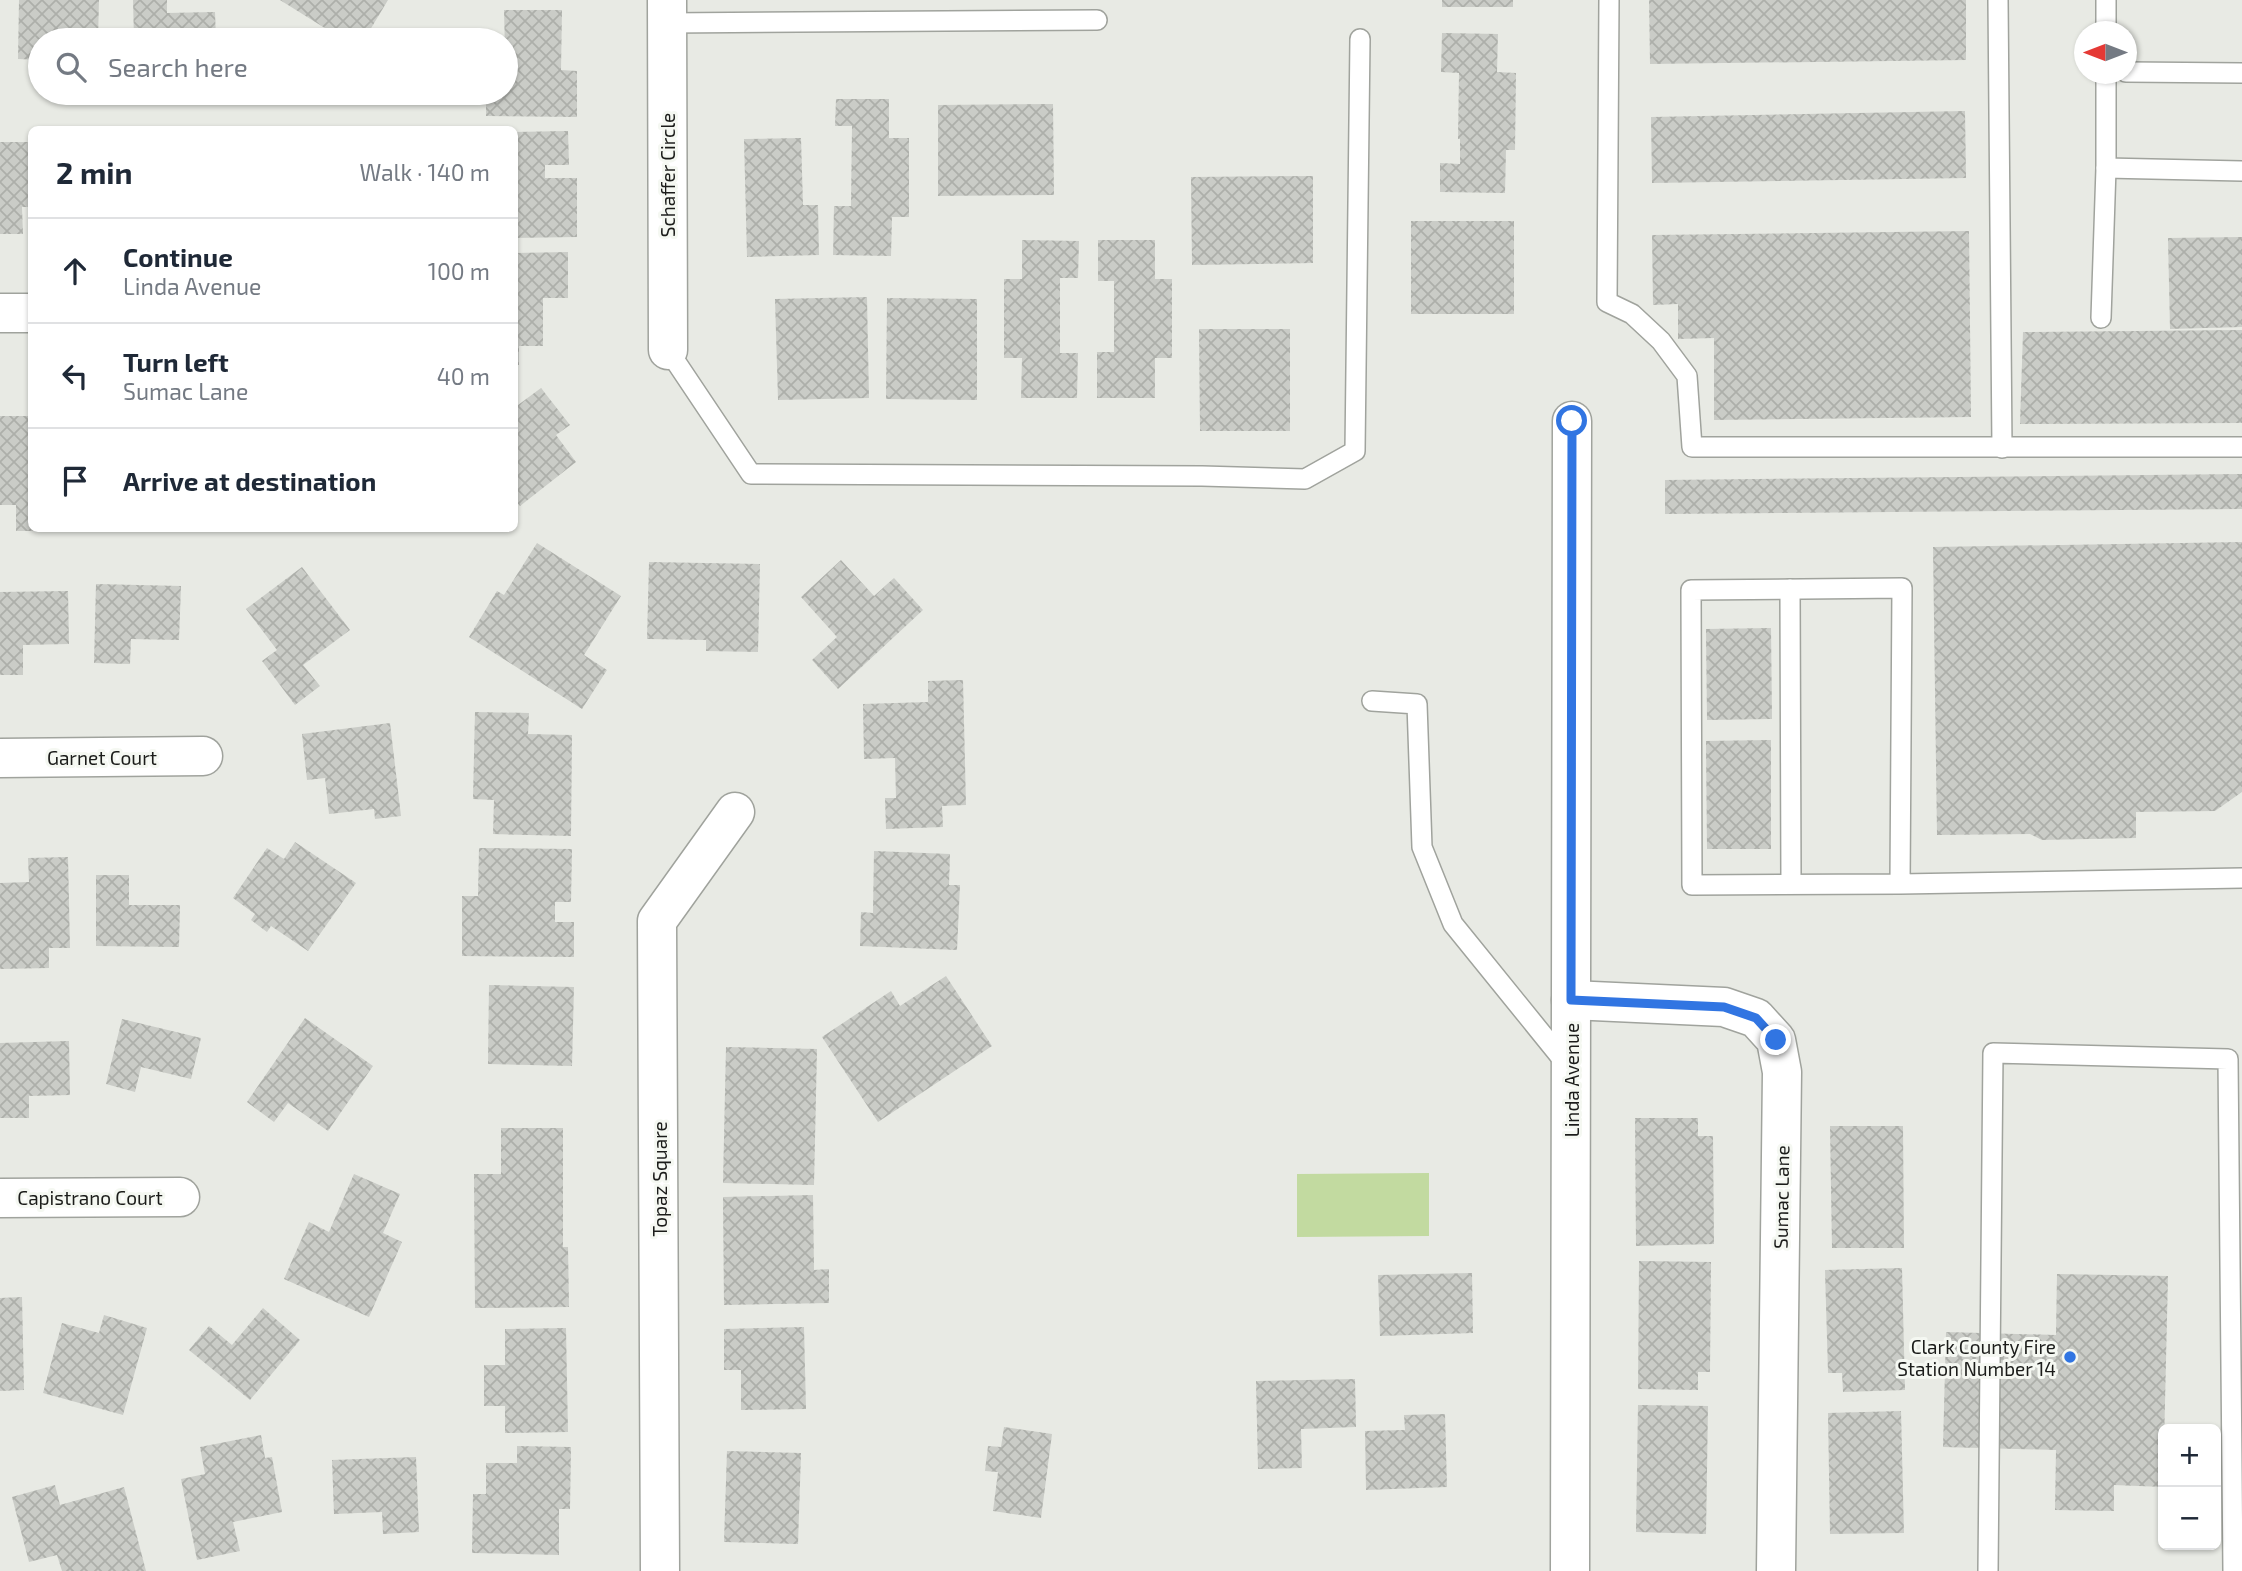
<!DOCTYPE html>
<html lang="en">
<head>
<meta charset="utf-8">
<style>
	body { margin:0; font-family:"Exo 2",sans-serif; background:#f2f2f3; color:#1f2937 }
	.controls { position:absolute; right:21px; bottom:21px; display:grid; overflow:hidden; border-radius:10px; box-shadow:0 2px 5px #0004 }
	.controls button { width:63px; height:63px; display:grid; place-items:center; padding:0; border:0; border-bottom:2px solid #e0e1e3; background:#fff; color:#1f2937; font:35px sans-serif }
	.compass { position:absolute; left:2074px; top:21px; width:63px; height:63px; border-radius:50%; background:#fff; box-shadow:0 2px 5px #0004; rotate:270deg }
	.stop { position:absolute; width:21px; height:21px; margin:-16px; border:5px solid #3175e2; border-radius:50%; background:#fff }
	.stop.end { background:#3175e2; border-color:#fff; box-shadow:0 2px 7px #0008 }
	.list { margin:0; padding:0; list-style:none }
	h2 { display:flex; justify-content:space-between; align-items:center; height:91px; margin:0; padding:0 28px; font-size:30px }
	h2 small { font-size:23px; font-weight:400; color:#747a83 }
	.list li { display:grid; grid-template-columns:46px 1fr auto; gap:21px; align-items:center; box-sizing:border-box; height:105px; padding:0 28px; border-top:2px solid #e0e1e3 }
	.list b { display:block; font-size:26px; white-space:nowrap }
	.list p { margin:0; font-size:23px; white-space:nowrap; color:#747a83 }
	.list em { font-size:23px; font-style:normal; color:#747a83 }
	.icon { flex:none; width:38px; height:38px; fill:none; stroke:currentColor; stroke-width:2; stroke-linecap:round; stroke-linejoin:round }
	.map { position:relative; flex:none; width:2242px; height:1571px; overflow:hidden }
	.search { position:absolute; background:#fff; box-shadow:0 2px 5px #0004; left:28px; top:28px; width:490px; height:77px; display:flex; align-items:center; gap:18px; box-sizing:border-box; padding:0 24px; border-radius:38px; color:#747a83; font-size:26px }
	.panel { position:absolute; background:#fff; box-shadow:0 2px 5px #0004; left:28px; top:126px; width:490px; height:406px; border-radius:10px }
	.map>svg:first-child { display:block }
	.pitch { fill:#c2daa0 }
	.building { fill:url(#building-cross-hatch) }
	.lines { fill:none; stroke-linecap:round; stroke-linejoin:round }
	.service-casing { stroke:#a0a39d; stroke-width:22 }
	.minor-casing { stroke:#a0a39d; stroke-width:41 }
	.service { stroke:#fff; stroke-width:19 }
	.minor { stroke:#fff; stroke-width:38 }
	.route { stroke:#3175e2; stroke-width:9 }
	.poi-dot { fill:#3175e2; stroke:#f5f8f2; stroke-width:2.5 }
	.labels { text-anchor:middle; dominant-baseline:central; stroke-width:6; stroke-linejoin:round; paint-order:stroke }
	.street-label { font-size:19px; fill:#1b1c1a; stroke:#f5f8f2 }
	.poi-label { font-size:19px; fill:#1b1c1a; stroke:#f5f8f2; text-anchor:end }
</style>
</head>
<body>
<div class="map">
<svg width="2242" height="1571" viewBox="0 0 2242 1571">
	<defs>
		<pattern id="building-cross-hatch" width="8" height="8" patternUnits="userSpaceOnUse" patternTransform="scale(1.75)"><rect width="8" height="8" fill="#caccc7"/><path d="M0 0l8 8M0 8l8-8" fill="none" stroke="#adafaa"/></pattern>
	</defs>
	<rect width="100%" height="100%" fill="#e8eae4"/>
	<path class="pitch" d="M 1429,1173 L 1429,1236 L 1297,1237 L 1297,1174 Z"/>
	<g class="building">
		<path d="M 19,0 L 99,0 L 98,40 L 40,40 L 40,60 L 18,59 Z"/>
		<path d="M 133,0 L 167,0 L 167,13 L 215,12 L 216,40 L 134,40 Z"/>
		<path d="M 280,0 L 388,0 L 364,40 L 344,40 Z"/>
		<rect x="1442" y="0" width="71" height="7"/>
		<path d="M 1649,0 L 1966,0 L 1966,60 L 1650,64 Z"/>
		<path d="M 504,10 L 562,10 L 561,70 L 577,71 L 577,117 L 486,116 L 486,93 L 506,93 Z"/>
		<path d="M 1442,33 L 1498,34 L 1497,72 L 1516,73 L 1515,150 L 1506,150 L 1505,193 L 1440,192 L 1440,163 L 1460,164 L 1460,139 L 1458,139 L 1459,73 L 1441,72 Z"/>
		<path d="M 836,99 L 889,99 L 889,138 L 909,138 L 909,217 L 892,217 L 891,256 L 833,255 L 834,206 L 851,206 L 852,126 L 835,126 Z"/>
		<path d="M 1053,104 L 1054,195 L 938,196 L 938,105 Z"/>
		<path d="M 1965,111 L 1966,178 L 1652,183 L 1651,117 Z"/>
		<path d="M 568,131 L 569,165 L 545,165 L 545,178 L 577,178 L 577,237 L 514,238 L 514,132 Z"/>
		<path d="M 801,138 L 803,205 L 818,205 L 819,255 L 747,257 L 744,139 Z"/>
		<path d="M 0,142 L 32,142 L 32,207 L 22,207 L 23,234 L 0,234 Z"/>
		<path d="M 1313,176 L 1313,263 L 1192,265 L 1191,177 Z"/>
		<rect x="1411" y="221" width="103" height="93"/>
		<path d="M 1969,231 L 1971,417 L 1714,420 L 1714,338 L 1678,339 L 1678,304 L 1653,305 L 1652,235 Z"/>
		<path d="M 2242,237 L 2242,327 L 2170,329 L 2168,238 Z"/>
		<path d="M 1022,240 L 1079,241 L 1078,278 L 1060,278 L 1060,353 L 1078,353 L 1077,398 L 1021,398 L 1022,358 L 1004,358 L 1004,279 L 1022,279 Z"/>
		<path d="M 1098,240 L 1155,240 L 1155,279 L 1172,279 L 1172,358 L 1155,358 L 1155,398 L 1097,398 L 1097,352 L 1114,352 L 1114,281 L 1098,281 Z"/>
		<path d="M 568,252 L 568,298 L 543,298 L 543,346 L 519,346 L 519,365 L 514,365 L 514,253 Z"/>
		<path d="M 867,297 L 869,398 L 778,400 L 775,299 Z"/>
		<path d="M 887,298 L 977,299 L 977,400 L 886,399 Z"/>
		<path d="M 1199,329 L 1290,329 L 1290,431 L 1200,431 Z"/>
		<path d="M 2242,330 L 2242,423 L 2020,424 L 2023,332 Z"/>
		<path d="M 541,388 L 570,425 L 556,435 L 576,462 L 520,506 L 514,499 L 514,408 Z"/>
		<path d="M 0,416 L 32,416 L 32,528 L 73,528 L 73,531 L 16,531 L 16,505 L 0,505 Z"/>
		<path d="M 2242,474 L 2242,509 L 1665,514 L 1665,480 Z"/>
		<path d="M 2242,542 L 2242,792 L 2215,811 L 2136,812 L 2136,838 L 2042,840 L 2030,834 L 1937,835 L 1933,547 Z"/>
		<path d="M 537,543 L 621,596 L 584,655 L 607,670 L 582,709 L 469,637 L 497,591 L 504,595 Z"/>
		<path d="M 841,560 L 874,596 L 894,578 L 923,610 L 838,689 L 812,660 L 837,637 L 801,597 Z"/>
		<path d="M 649,562 L 760,564 L 758,652 L 706,651 L 706,640 L 647,639 Z"/>
		<path d="M 302,567 L 350,630 L 303,665 L 320,686 L 295,705 L 262,661 L 277,650 L 246,609 Z"/>
		<path d="M 96,584 L 181,586 L 179,640 L 131,639 L 130,664 L 94,663 Z"/>
		<path d="M 68,591 L 69,644 L 23,645 L 23,675 L 0,675 L 0,592 Z"/>
		<path d="M 1771,628 L 1772,719 L 1707,720 L 1706,629 Z"/>
		<path d="M 963,680 L 966,805 L 942,806 L 943,827 L 886,829 L 885,798 L 896,798 L 895,758 L 864,759 L 863,704 L 928,702 L 928,681 Z"/>
		<path d="M 475,712 L 529,713 L 528,734 L 572,735 L 571,836 L 493,834 L 494,800 L 473,799 Z"/>
		<path d="M 390,723 L 401,816 L 375,819 L 374,809 L 329,814 L 325,778 L 307,780 L 302,734 Z"/>
		<path d="M 1771,740 L 1771,849 L 1707,849 L 1706,741 Z"/>
		<path d="M 295,842 L 356,883 L 308,951 L 271,926 L 267,932 L 251,920 L 255,914 L 233,898 L 267,848 L 284,859 Z"/>
		<path d="M 479,848 L 572,849 L 571,902 L 555,902 L 555,922 L 574,922 L 574,957 L 462,956 L 462,896 L 478,896 Z"/>
		<path d="M 874,851 L 950,854 L 949,885 L 960,885 L 957,950 L 860,946 L 861,912 L 873,913 Z"/>
		<path d="M 68,857 L 70,948 L 49,948 L 49,968 L 0,969 L 0,883 L 29,882 L 28,858 Z"/>
		<path d="M 96,875 L 129,875 L 129,905 L 180,905 L 179,947 L 96,946 Z"/>
		<path d="M 946,976 L 992,1046 L 878,1122 L 822,1037 L 891,991 L 900,1006 Z"/>
		<path d="M 489,985 L 574,987 L 572,1066 L 488,1064 Z"/>
		<path d="M 305,1018 L 373,1066 L 328,1131 L 288,1103 L 274,1122 L 247,1102 Z"/>
		<path d="M 122,1019 L 201,1038 L 191,1079 L 141,1067 L 135,1092 L 106,1084 Z"/>
		<path d="M 69,1041 L 70,1095 L 29,1096 L 29,1118 L 0,1118 L 0,1043 Z"/>
		<path d="M 726,1047 L 817,1049 L 814,1185 L 723,1183 Z"/>
		<path d="M 1635,1118 L 1698,1118 L 1698,1136 L 1713,1136 L 1714,1244 L 1636,1246 Z"/>
		<path d="M 1830,1126 L 1903,1126 L 1904,1248 L 1832,1248 Z"/>
		<path d="M 501,1128 L 563,1128 L 563,1247 L 568,1247 L 569,1307 L 475,1308 L 474,1174 L 501,1174 Z"/>
		<path d="M 354,1174 L 400,1194 L 383,1233 L 402,1242 L 369,1317 L 284,1279 L 309,1222 L 329,1232 Z"/>
		<path d="M 813,1195 L 814,1270 L 829,1269 L 829,1303 L 724,1305 L 723,1197 Z"/>
		<path d="M 1639,1261 L 1711,1262 L 1710,1372 L 1698,1372 L 1698,1390 L 1638,1389 Z"/>
		<path d="M 1902,1268 L 1905,1390 L 1843,1392 L 1842,1373 L 1828,1373 L 1825,1270 Z"/>
		<path d="M 1472,1273 L 1473,1333 L 1380,1336 L 1378,1275 Z"/>
		<path d="M 2057,1274 L 2168,1276 L 2163,1487 L 2114,1485 L 2114,1511 L 2055,1510 L 2056,1450 L 1943,1447 L 1946,1332 L 2056,1335 Z"/>
		<path d="M 22,1297 L 24,1390 L 0,1391 L 0,1298 Z"/>
		<path d="M 263,1308 L 300,1340 L 250,1400 L 189,1350 L 209,1326 L 232,1345 Z"/>
		<path d="M 104,1315 L 147,1328 L 123,1415 L 43,1393 L 62,1323 L 99,1333 Z"/>
		<path d="M 804,1327 L 806,1409 L 741,1410 L 741,1370 L 724,1370 L 724,1329 Z"/>
		<path d="M 566,1328 L 568,1432 L 505,1433 L 505,1406 L 484,1406 L 484,1365 L 505,1365 L 505,1329 Z"/>
		<path d="M 1355,1379 L 1356,1427 L 1301,1429 L 1302,1468 L 1258,1469 L 1256,1381 Z"/>
		<path d="M 1638,1405 L 1708,1406 L 1706,1534 L 1636,1532 Z"/>
		<path d="M 1901,1411 L 1904,1533 L 1830,1534 L 1828,1413 Z"/>
		<path d="M 1445,1414 L 1447,1487 L 1366,1490 L 1365,1431 L 1405,1430 L 1404,1415 Z"/>
		<path d="M 1004,1427 L 1052,1434 L 1041,1518 L 993,1511 L 998,1472 L 985,1471 L 988,1446 L 1001,1447 Z"/>
		<path d="M 261,1435 L 265,1458 L 272,1457 L 282,1512 L 233,1522 L 240,1551 L 197,1560 L 181,1479 L 205,1474 L 200,1447 Z"/>
		<path d="M 517,1446 L 571,1447 L 570,1509 L 559,1509 L 559,1555 L 472,1553 L 473,1494 L 486,1494 L 486,1463 L 517,1463 Z"/>
		<path d="M 727,1451 L 801,1453 L 798,1544 L 724,1542 Z"/>
		<path d="M 416,1457 L 419,1532 L 383,1534 L 382,1512 L 334,1514 L 332,1460 Z"/>
		<path d="M 55,1485 L 60,1505 L 124,1487 L 146,1571 L 62,1571 L 57,1555 L 29,1562 L 12,1497 Z"/>
	</g>
	<g class="lines">
		<defs>
			<g id="service">
				<path d="M 1609,0 L 1607,302 L 1632,314 L 1661,341 L 1687,376 L 1692,447 L 2242,447"/>
				<path d="M 1998,0 L 2002,448"/>
				<path d="M 2106,0 L 2106,32"/>
				<path d="M 667,23 L 1097,20"/>
				<path d="M 2126,72 L 2242,73"/>
				<path d="M 2106,74 L 2106,168 L 2242,171"/>
				<path d="M 2101,318 L 2106,168"/>
				<path d="M 668,350 L 751,474 L 1202,476 L 1305,479 L 1355,451 L 1360,39"/>
				<path d="M 1790,589 L 1791,884"/>
				<path d="M 1372,701 L 1417,704 L 1422,847 L 1453,924 L 1568,1066"/>
				<path d="M 1900,884 L 1902,588 L 1691,590 L 1692,885 L 1900,884 L 2242,878"/>
				<path d="M 1988,1571 L 1993,1053 L 2228,1059 L 2233,1571"/>
			</g>
			<g id="minor">
				<path d="M 667,0 L 668,350"/>
				<path d="M 0,313 L 32,313"/>
				<path d="M 0,758 L 203,756"/>
				<path d="M 1571,1000 L 1724,1007 L 1756,1018 L 1776,1040 L 1782,1072 L 1776,1571"/>
				<path d="M 0,1198 L 180,1197"/>
				<path d="M 660,1571 L 657,921 L 735,812"/>
				<path d="M 1570,1571 L 1572,421"/>
			</g>
		</defs>
		<use href="#service" class="service-casing"/>
		<use href="#minor" class="minor-casing"/>
		<use href="#service" class="service"/>
		<use href="#minor" class="minor"/>
	</g>
	<g class="lines">
		<path class="route" d="M 1572,421 L 1571,1000 L 1724,1007 L 1756,1018 L 1776,1040"/>
	</g>
	<circle class="poi-dot" cx="2070" cy="1357" r="7"/>
	<g class="labels">
		<g class="street-label">
			<text transform="translate(667 175) rotate(-90)">Schaffer Circle</text>
			<text x="102" y="757">Garnet Court</text>
			<text transform="translate(1571 1080) rotate(-90)">Linda Avenue</text>
			<text transform="translate(659 1179) rotate(-90)">Topaz Square</text>
			<text x="90" y="1197">Capistrano Court</text>
			<text transform="translate(1781 1197) rotate(-89)">Sumac Lane</text>
		</g>
		<g class="poi-label">
			<text x="2056" y="1346">Clark County Fire<tspan x="2056" dy="22">Station Number 14</tspan></text>
		</g>
	</g>
</svg>
<div class="controls">
<button>+</button>
<button>−</button>
</div>
<svg class="compass" viewBox="-18 -18 36 36"><path d="M0-13l5 13h-10z" fill="#e53935"/><path d="M0 13l5-13h-10z" fill="#747a83"/></svg>
<div class="stop" style="left:1572px;top:421px"></div>
<div class="stop end" style="left:1776px;top:1040px"></div>
<div class="search"><svg class="icon" aria-label="search" viewBox="0 0 24 24"><circle cx="10" cy="10" r="6"/><path d="M15 15l6 6"/></svg>Search here</div>
<section class="panel">
<h2>2 min<small>Walk · 140 m</small></h2>
<ul class="list">
<li><svg class="icon" aria-label="ahead" viewBox="0 0 24 24"><path d="M12 20V5M6 11l6-6 6 6"/></svg><div><b>Continue</b><p>Linda Avenue</p></div><em>100 m</em></li>
<li><svg class="icon" aria-label="left" viewBox="0 0 24 24"><path d="M17 20v-9H6M10 6l-5 5 5 5"/></svg><div><b>Turn left</b><p>Sumac Lane</p></div><em>40 m</em></li>
<li><svg class="icon" aria-label="arrive" viewBox="0 0 24 24"><path d="M6 21V4h12l-3 4 3 4H6"/></svg><div><b>Arrive at destination</b></div></li>
</ul>
</section>
</div>
</body>
</html>
